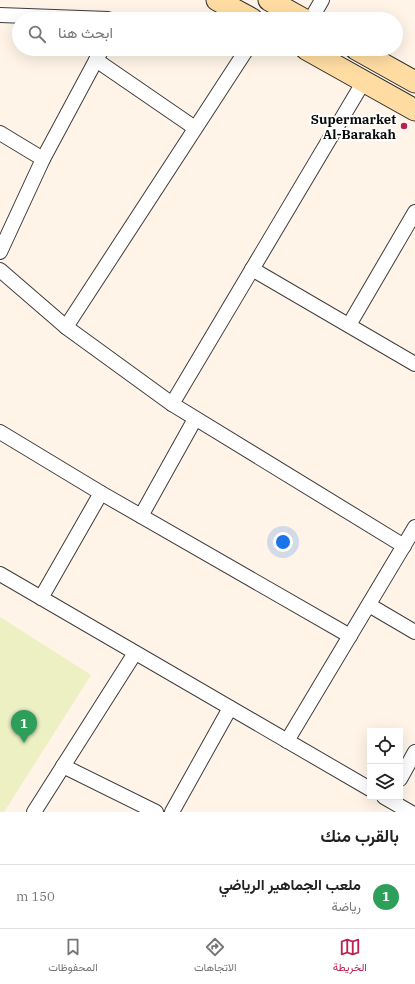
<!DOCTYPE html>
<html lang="ar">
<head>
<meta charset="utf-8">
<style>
	body { margin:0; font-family:"IBM Plex Serif",Vazirmatn,serif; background:#f6f6f6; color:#222; direction:rtl }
	.controls { position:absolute; right:12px; bottom:12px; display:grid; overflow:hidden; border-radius:0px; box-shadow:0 4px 16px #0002 }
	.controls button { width:36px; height:36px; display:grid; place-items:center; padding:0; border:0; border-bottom:1px solid #e0e0e0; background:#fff; color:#222; font:20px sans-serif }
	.you { position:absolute; left:283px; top:542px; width:14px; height:14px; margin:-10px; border:3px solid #fff; border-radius:50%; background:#1a73e8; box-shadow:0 0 0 6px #1a73e833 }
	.badge { display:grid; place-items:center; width:26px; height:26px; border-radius:50%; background:#bc204f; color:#fff; font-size:13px; font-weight:700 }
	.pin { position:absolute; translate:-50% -33px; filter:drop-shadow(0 1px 2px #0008) }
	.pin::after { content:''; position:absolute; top:21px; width:14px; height:12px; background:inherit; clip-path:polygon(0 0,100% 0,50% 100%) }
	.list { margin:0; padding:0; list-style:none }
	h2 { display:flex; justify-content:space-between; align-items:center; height:52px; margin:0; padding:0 16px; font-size:17px }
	h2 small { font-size:13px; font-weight:400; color:#767676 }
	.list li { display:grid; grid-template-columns:26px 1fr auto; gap:12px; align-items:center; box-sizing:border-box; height:64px; padding:0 16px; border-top:1px solid #e0e0e0 }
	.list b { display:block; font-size:15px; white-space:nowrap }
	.list p { margin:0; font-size:13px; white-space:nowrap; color:#767676 }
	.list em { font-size:13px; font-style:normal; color:#767676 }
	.icon { flex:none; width:22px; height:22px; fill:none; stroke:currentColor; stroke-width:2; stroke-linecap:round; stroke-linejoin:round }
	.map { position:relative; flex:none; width:415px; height:812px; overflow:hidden; direction:ltr }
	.search { position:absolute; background:#fff; box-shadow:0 4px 16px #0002; left:12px; right:12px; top:12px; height:44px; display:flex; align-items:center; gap:10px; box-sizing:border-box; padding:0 14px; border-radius:22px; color:#767676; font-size:15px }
	.sheet { height:116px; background:#fff }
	nav { display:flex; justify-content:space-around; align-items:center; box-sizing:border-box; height:56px; border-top:1px solid #e0e0e0; background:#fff; font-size:11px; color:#767676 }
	nav a { display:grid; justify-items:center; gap:2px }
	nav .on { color:#bc204f }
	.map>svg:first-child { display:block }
	.pitch { fill:#ecf0c3 }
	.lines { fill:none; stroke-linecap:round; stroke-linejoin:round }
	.street-casing { stroke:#3d3d3d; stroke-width:16 }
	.secondary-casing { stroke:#2c2c2c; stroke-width:23 }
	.street { stroke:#fff; stroke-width:14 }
	.secondary { stroke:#ffdda2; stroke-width:21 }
	.poi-dot { fill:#bc204f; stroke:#fff; stroke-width:1.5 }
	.labels { text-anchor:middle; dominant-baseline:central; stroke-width:4; stroke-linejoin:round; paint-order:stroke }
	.poi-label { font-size:13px; font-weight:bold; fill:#0a0a0a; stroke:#fff; text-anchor:end }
</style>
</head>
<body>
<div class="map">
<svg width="415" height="812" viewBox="0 0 415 812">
	<rect width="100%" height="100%" fill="#fff4e7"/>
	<path class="pitch" d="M 0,617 L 91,675 L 4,812 L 0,812 Z"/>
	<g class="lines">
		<defs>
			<g id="street">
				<path d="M 0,15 L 108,19"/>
				<path d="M 311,19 L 322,0"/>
				<path d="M 96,60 L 195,128"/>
				<path d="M 0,133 L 43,159"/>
				<path d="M 0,252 L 43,159 L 102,49"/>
				<path d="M 252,269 L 415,364"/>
				<path d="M 0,270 L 66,327 L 172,404 L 404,546"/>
				<path d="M 349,325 L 415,212"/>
				<path d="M 66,327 L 247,49"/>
				<path d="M 172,404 L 364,81"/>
				<path d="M 0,432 L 101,493 L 350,636"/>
				<path d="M 141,516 L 195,419"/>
				<path d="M 0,574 L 370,789"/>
				<path d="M 41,598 L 101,493"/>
				<path d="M 369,605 L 415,632"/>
				<path d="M 287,741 L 415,527"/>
				<path d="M 63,766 L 156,812"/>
				<path d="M 400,779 L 415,752"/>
				<path d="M 384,797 L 410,812"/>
				<path d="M 34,812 L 135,653"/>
				<path d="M 172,812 L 230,708"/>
			</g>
			<g id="secondary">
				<path d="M 217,0 L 252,19"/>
				<path d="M 269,0 L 303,19"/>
				<path d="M 306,49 L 415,110"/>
				<path d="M 356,49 L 415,82"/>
			</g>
		</defs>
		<use href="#street" class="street-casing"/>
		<use href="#secondary" class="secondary-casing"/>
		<use href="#street" class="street"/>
		<use href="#secondary" class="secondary"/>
	</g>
	<circle class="poi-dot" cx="404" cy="126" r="4"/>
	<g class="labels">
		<g class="poi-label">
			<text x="396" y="119">Supermarket<tspan x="396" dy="15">Al-Barakah</tspan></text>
		</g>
	</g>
</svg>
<div class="controls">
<button><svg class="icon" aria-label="locate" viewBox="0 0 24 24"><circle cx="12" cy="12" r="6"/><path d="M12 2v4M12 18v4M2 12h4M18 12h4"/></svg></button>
<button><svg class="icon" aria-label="layers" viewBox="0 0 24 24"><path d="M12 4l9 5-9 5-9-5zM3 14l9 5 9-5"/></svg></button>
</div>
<div class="you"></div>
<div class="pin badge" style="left:24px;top:743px;background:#2e9e5b">1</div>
<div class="search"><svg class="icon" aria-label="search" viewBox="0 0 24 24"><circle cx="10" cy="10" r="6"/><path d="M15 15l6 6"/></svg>ابحث هنا</div>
</div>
<section class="sheet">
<h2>بالقرب منك<small></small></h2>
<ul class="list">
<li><span class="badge" style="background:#2e9e5b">1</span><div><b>ملعب الجماهير الرياضي</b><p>رياضة</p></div><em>150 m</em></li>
</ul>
</section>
<nav>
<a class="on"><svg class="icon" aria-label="map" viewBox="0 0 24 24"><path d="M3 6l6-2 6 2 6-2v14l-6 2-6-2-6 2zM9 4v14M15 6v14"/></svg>الخريطة</a>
<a><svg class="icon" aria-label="directions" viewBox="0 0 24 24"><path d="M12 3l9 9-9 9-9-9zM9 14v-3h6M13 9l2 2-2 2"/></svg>الاتجاهات</a>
<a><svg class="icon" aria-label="saved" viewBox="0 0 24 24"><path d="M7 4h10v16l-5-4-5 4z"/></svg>المحفوظات</a>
</nav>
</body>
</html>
